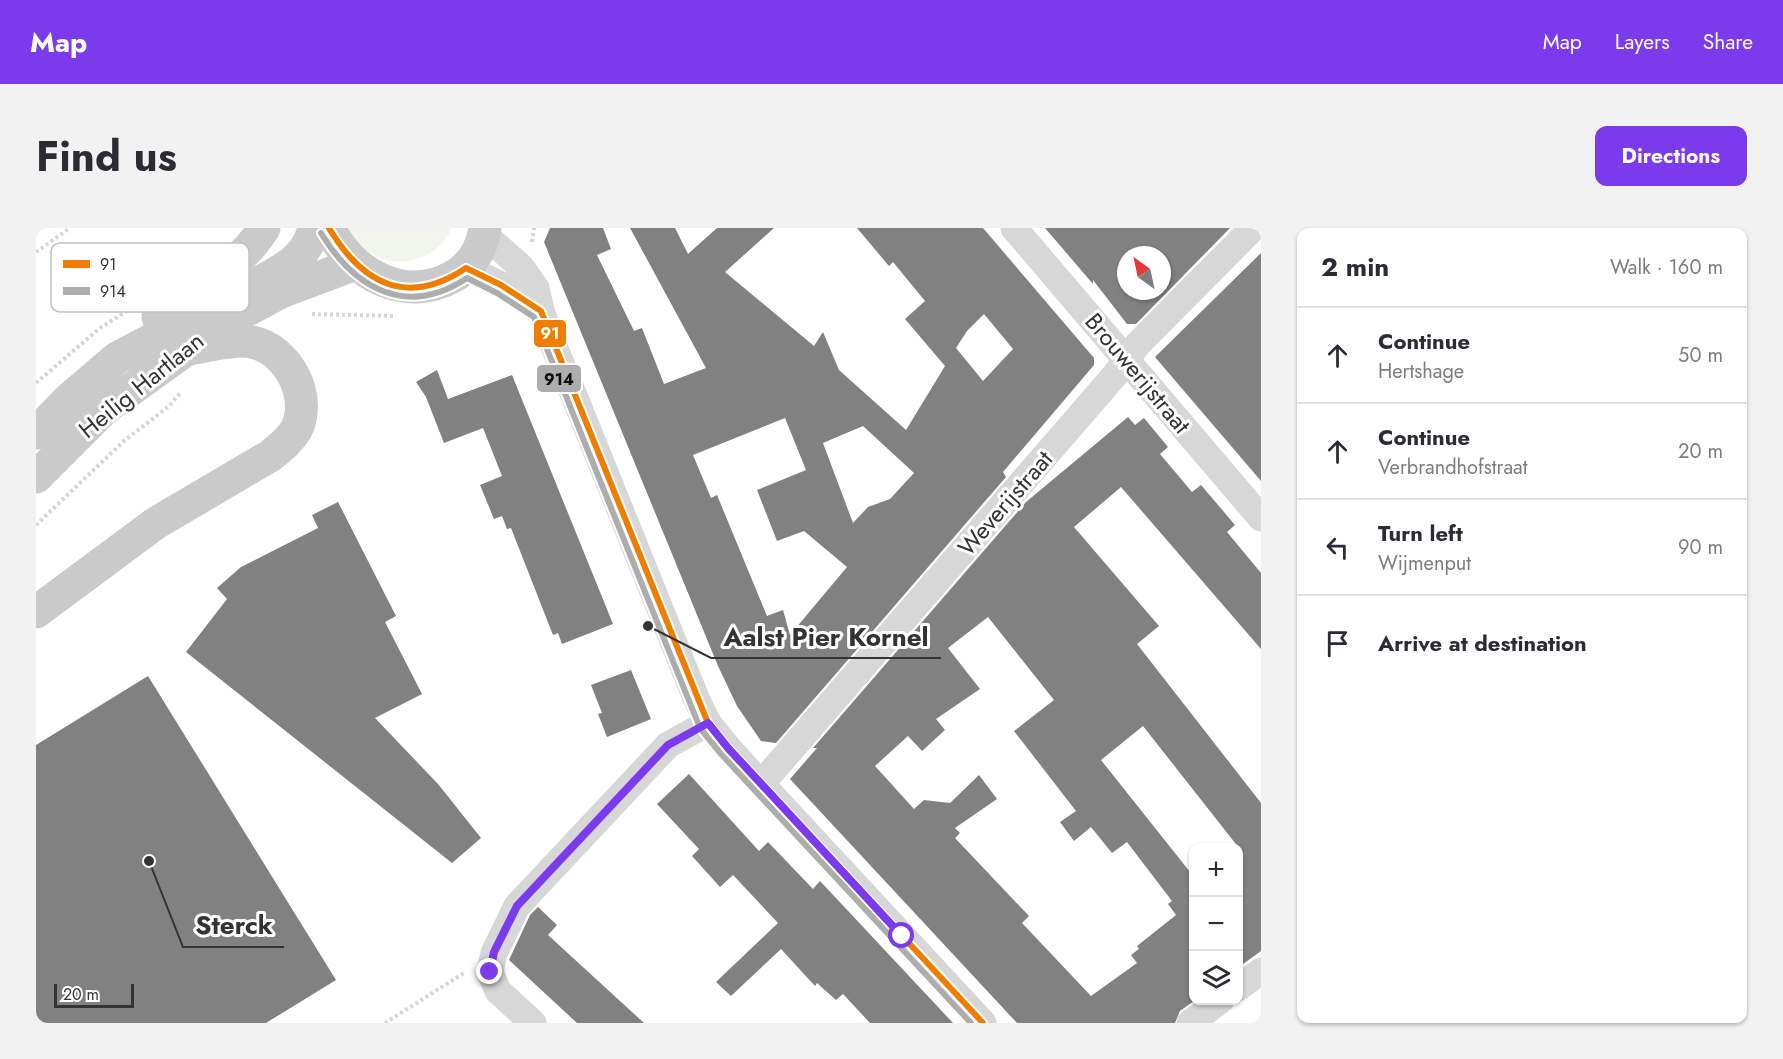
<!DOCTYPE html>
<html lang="en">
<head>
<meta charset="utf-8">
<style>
	body { margin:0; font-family:Jost,sans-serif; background:#f2f2f3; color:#2b2b33 }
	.controls { position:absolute; right:18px; bottom:18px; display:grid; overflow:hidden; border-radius:12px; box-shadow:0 2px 4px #0004 }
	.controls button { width:54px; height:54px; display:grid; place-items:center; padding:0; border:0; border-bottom:2px solid #e1e1e2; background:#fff; color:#2b2b33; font:30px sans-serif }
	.compass { position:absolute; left:1081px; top:18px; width:54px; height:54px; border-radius:50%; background:#fff; box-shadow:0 2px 4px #0004; rotate:327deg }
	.scale { position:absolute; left:18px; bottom:15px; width:80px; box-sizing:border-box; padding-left:6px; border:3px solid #333; border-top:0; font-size:16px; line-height:21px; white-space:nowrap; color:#333; -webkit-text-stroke:4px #fff; paint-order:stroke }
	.stop { position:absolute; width:18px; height:18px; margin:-14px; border:4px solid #7c3aed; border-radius:50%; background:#fff }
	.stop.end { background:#7c3aed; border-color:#fff; box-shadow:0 2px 6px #0008 }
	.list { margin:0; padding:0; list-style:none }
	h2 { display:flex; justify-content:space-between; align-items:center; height:78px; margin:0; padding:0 24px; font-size:26px }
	h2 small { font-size:20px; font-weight:400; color:#7c7c81 }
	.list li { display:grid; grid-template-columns:39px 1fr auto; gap:18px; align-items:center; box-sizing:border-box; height:96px; padding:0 24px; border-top:2px solid #e1e1e2 }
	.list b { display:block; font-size:22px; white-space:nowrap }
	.list p { margin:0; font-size:20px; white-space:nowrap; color:#7c7c81 }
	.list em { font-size:20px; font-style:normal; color:#7c7c81 }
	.icon { flex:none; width:33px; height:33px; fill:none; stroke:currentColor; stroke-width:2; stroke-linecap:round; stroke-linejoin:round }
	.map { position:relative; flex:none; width:1225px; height:795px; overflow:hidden; border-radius:12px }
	header { display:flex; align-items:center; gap:36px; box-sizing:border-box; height:84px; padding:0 30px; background:#7c3aed; color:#fff }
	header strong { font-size:28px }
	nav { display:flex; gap:33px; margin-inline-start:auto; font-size:21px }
	.intro { display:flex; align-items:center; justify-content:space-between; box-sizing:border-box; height:144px; padding:0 36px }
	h1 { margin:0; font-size:42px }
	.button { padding:15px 27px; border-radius:12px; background:#7c3aed; color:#fff; font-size:21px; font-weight:700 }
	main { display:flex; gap:36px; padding:0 36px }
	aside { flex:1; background:#fff; border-radius:12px; box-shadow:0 2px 4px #0004 }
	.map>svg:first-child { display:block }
	.green { fill:#f1f5ed }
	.building { fill:#818181; fill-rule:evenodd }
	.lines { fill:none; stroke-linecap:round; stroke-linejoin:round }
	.path { stroke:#d6d6d6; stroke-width:4; stroke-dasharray:3 3; stroke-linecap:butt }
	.street { stroke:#d7d7d7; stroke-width:27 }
	.primary { stroke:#cacaca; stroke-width:33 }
	.bus-1-casing { stroke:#fff; stroke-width:10 }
	.bus-2-casing { stroke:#fff; stroke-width:10 }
	.bus-1 { stroke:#ef7d00; stroke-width:6 }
	.bus-2 { stroke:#adadad; stroke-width:6 }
	.route { stroke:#7c3aed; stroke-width:8 }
	.labels { text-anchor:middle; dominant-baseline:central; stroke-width:6; stroke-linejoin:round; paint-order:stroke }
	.street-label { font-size:24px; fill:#333; stroke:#fff }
	.key { fill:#fff; stroke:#c2c2c2; stroke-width:1.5 }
	.key-label { font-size:16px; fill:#333 }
	.leader { fill:none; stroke:#333; stroke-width:2 }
	.callout-dot { fill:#333; stroke:#fff; stroke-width:2 }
	.callout-label { font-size:26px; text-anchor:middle; font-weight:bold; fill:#333; stroke:#fff; stroke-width:6; stroke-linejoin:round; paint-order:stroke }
	.line-badge { stroke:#fff; stroke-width:2 }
	.badge-label { font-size:16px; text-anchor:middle; font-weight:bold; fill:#fff }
	.pale-badge-label { font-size:16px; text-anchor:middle; font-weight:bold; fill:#111 }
</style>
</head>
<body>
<header>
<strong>Map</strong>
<nav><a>Map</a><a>Layers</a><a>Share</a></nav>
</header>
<div class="intro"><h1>Find us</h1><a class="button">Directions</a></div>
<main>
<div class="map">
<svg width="1225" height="795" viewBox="0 0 1225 795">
	<rect width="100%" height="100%" fill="#fff"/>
	<path class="green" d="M 313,0 L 416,0 C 396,44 333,45 313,0 Z"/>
	<g class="building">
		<path d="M 514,0 L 567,0 L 575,21 L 561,27 L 598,103 L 606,100 L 628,156 L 670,140 L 594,0 L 639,0 L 652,26 L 681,0 L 738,0 L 689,44 L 778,118 L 787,104 L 803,142 L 870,202 L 909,138 L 869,91 L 889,73 L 857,34 L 853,38 L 821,0 L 947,0 L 1058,130 L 1058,137 L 967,244 L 970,249 L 740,515 L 725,513 L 701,478 L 682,438 L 508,14 ZM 948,86 L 977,121 L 947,153 L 920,120 L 931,103 ZM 749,190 L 770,242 L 721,262 L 741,313 L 768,303 L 811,339 L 754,407 L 747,382 L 731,388 L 681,267 L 675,270 L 657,227 ZM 827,198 L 878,245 L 854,271 L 832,279 L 817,295 L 787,215 Z"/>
		<path d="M 1009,0 L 1194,0 L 1100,96 L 1091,96 L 1057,52 L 1057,56 ZM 1090,27 L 1126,27 L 1126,63 L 1090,63 Z"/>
		<path d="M 1225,25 L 1225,253 L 1119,129 Z"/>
		<path d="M 401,142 L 412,171 L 476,147 L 577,396 L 526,416 L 522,405 L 517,407 L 475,300 L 471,301 L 466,288 L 458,291 L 444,257 L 466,248 L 447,200 L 408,215 L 390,169 L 380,154 Z"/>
		<path d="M 1092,189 L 1099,197 L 1108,190 L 1132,219 L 1124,226 L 1156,264 L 1165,257 L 1199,297 L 1191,304 L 1225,345 L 1225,421 L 1085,259 L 1038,299 L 1123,398 L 1101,416 L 1225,575 L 1225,723 L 1203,739 L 1203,620 L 1107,498 L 1065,532 L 1158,649 L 1158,773 L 1144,783 L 1139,795 L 981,795 L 754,551 L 781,520 L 777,520 L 990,274 ZM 952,389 L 1018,472 L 978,503 L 1040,583 L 1024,594 L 1038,613 L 1055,599 L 1076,625 L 1091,614 L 1136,673 L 1132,676 L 1140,687 L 1101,718 L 1103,721 L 1095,727 L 1101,735 L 1055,768 L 986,695 L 993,688 L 919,610 L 924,605 L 919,600 L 961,571 L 943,547 L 914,575 L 888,572 L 878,581 L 839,538 L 872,508 L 886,523 L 909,502 L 900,491 L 944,461 L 912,420 Z"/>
		<path d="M 302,274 L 360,388 L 349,394 L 386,466 L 339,490 L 402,556 L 445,610 L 416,635 L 150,424 L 191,371 L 181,360 L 205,339 L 282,300 L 276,287 Z"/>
		<path d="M 595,442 L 615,491 L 571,509 L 562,486 L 566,485 L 555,457 Z"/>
		<path d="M 112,448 L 300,752 L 230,795 L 0,795 L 0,517 Z"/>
		<path d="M 653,546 L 723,623 L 732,614 L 777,661 L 784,653 L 917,795 L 834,795 L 807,766 L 800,772 L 781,755 L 779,758 L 745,721 L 695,768 L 680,754 L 742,695 L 697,647 L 684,659 L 656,628 L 663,621 L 621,576 Z"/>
		<path d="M 502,679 L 521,697 L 512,707 L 608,795 L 541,795 L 473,732 L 494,687 Z"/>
	</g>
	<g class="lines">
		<g class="path">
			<path d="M 496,14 L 498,0"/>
			<path d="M 0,24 L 34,0"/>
			<path d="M 276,86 L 358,88"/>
			<path d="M 0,155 L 64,100 L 96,80"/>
			<path d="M 0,297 L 88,213 L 133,178 L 145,164"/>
			<path d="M 349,795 L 428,745"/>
		</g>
		<g class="street">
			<path d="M 978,0 L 1225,290"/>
			<path d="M 448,11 L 458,15 L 485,39 L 500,60 L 505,83 L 518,118 L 660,470 L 672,495 L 692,520 L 947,795"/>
			<path d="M 430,40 L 465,57 L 505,83"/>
			<path d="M 726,555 L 1079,147 L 1102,116 L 1217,0"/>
			<path d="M 1202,760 L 1225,743"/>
			<path d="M 497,795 L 462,763 L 454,744 L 458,725 L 481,678 L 632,517 L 672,495"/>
			<path d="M 1154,795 L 1185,772"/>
		</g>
		<g class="primary">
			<path d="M 293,0 C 317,47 369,76 418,48 C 437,37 446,21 449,0"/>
			<path d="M 220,56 C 246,42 271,31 278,0"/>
			<path d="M 122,89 C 158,63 205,38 228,0"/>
			<path d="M 0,205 L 33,171 L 81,130 L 174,81"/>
			<path d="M 0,249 L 69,180 L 151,121 L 157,111 L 245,64 L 319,36"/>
			<path d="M 0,384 L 120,295 L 234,228 C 244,220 253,213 260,202 C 277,169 252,121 216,114 C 200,110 168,119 151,121"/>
		</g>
		<defs>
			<path id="bus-1" d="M 293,0 C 327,57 372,79 430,40 L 465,57 L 505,83 L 672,495 L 692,520 L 947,795"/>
			<path id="bus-2" d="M 285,5 C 319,61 371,90 431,50 L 461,65 L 498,89 L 664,500 L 685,526 L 935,795"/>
		</defs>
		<use href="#bus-1" class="bus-1-casing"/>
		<use href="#bus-2" class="bus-2-casing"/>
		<use href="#bus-1" class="bus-1"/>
		<use href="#bus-2" class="bus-2"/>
	</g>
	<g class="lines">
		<path class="route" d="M 454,744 L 458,724 L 481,678 L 632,517 L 672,495 L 692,520 L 866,708"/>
	</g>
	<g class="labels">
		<g class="street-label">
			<text transform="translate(1102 145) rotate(50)">Brouwerijstraat</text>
			<text transform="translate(105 157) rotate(-39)">Heilig Hartlaan</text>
			<text transform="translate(969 275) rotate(-49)">Weverijstraat</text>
		</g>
	</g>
	<rect x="15" y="15" width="198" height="69" rx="9" class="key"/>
	<rect x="27" y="32" width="27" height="8" fill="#ef7d00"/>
	<rect x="27" y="59" width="27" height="8" fill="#adadad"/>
	<g class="key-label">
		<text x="64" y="42">91</text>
		<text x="64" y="69">914</text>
	</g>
	<path class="leader" d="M612 398L675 430H905M113 633L147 719H248"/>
	<g class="callout-dot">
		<circle cx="612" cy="398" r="6"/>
		<circle cx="113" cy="633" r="6"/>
	</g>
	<g class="callout-label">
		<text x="790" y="418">Aalst Pier Kornel</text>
		<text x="198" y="706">Sterck</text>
	</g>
	<g class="line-badge">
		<rect x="497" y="91" width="34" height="29" rx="6" fill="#ef7d00"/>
		<rect x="500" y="136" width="46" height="29" rx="6" fill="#adadad"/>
	</g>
	<g class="badge-label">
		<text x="514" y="111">91</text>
	</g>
	<g class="pale-badge-label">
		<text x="523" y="157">914</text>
	</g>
</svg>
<div class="controls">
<button>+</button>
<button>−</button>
<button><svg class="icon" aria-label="layers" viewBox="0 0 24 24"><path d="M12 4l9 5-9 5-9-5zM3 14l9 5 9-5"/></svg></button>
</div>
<svg class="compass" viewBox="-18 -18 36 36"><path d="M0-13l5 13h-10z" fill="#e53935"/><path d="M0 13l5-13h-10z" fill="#7c7c81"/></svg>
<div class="scale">20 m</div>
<div class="stop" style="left:866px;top:708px"></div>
<div class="stop end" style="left:454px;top:744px"></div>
</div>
<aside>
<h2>2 min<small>Walk · 160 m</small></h2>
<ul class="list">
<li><svg class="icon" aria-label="ahead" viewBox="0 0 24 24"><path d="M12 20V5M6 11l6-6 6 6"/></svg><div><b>Continue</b><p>Hertshage</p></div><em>50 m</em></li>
<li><svg class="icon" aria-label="ahead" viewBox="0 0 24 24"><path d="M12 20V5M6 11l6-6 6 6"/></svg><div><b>Continue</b><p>Verbrandhofstraat</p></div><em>20 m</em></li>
<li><svg class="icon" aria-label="left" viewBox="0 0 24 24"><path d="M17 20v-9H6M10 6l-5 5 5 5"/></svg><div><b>Turn left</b><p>Wijmenput</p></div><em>90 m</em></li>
<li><svg class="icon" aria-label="arrive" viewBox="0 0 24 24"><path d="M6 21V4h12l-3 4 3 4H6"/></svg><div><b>Arrive at destination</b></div></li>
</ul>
</aside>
</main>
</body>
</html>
